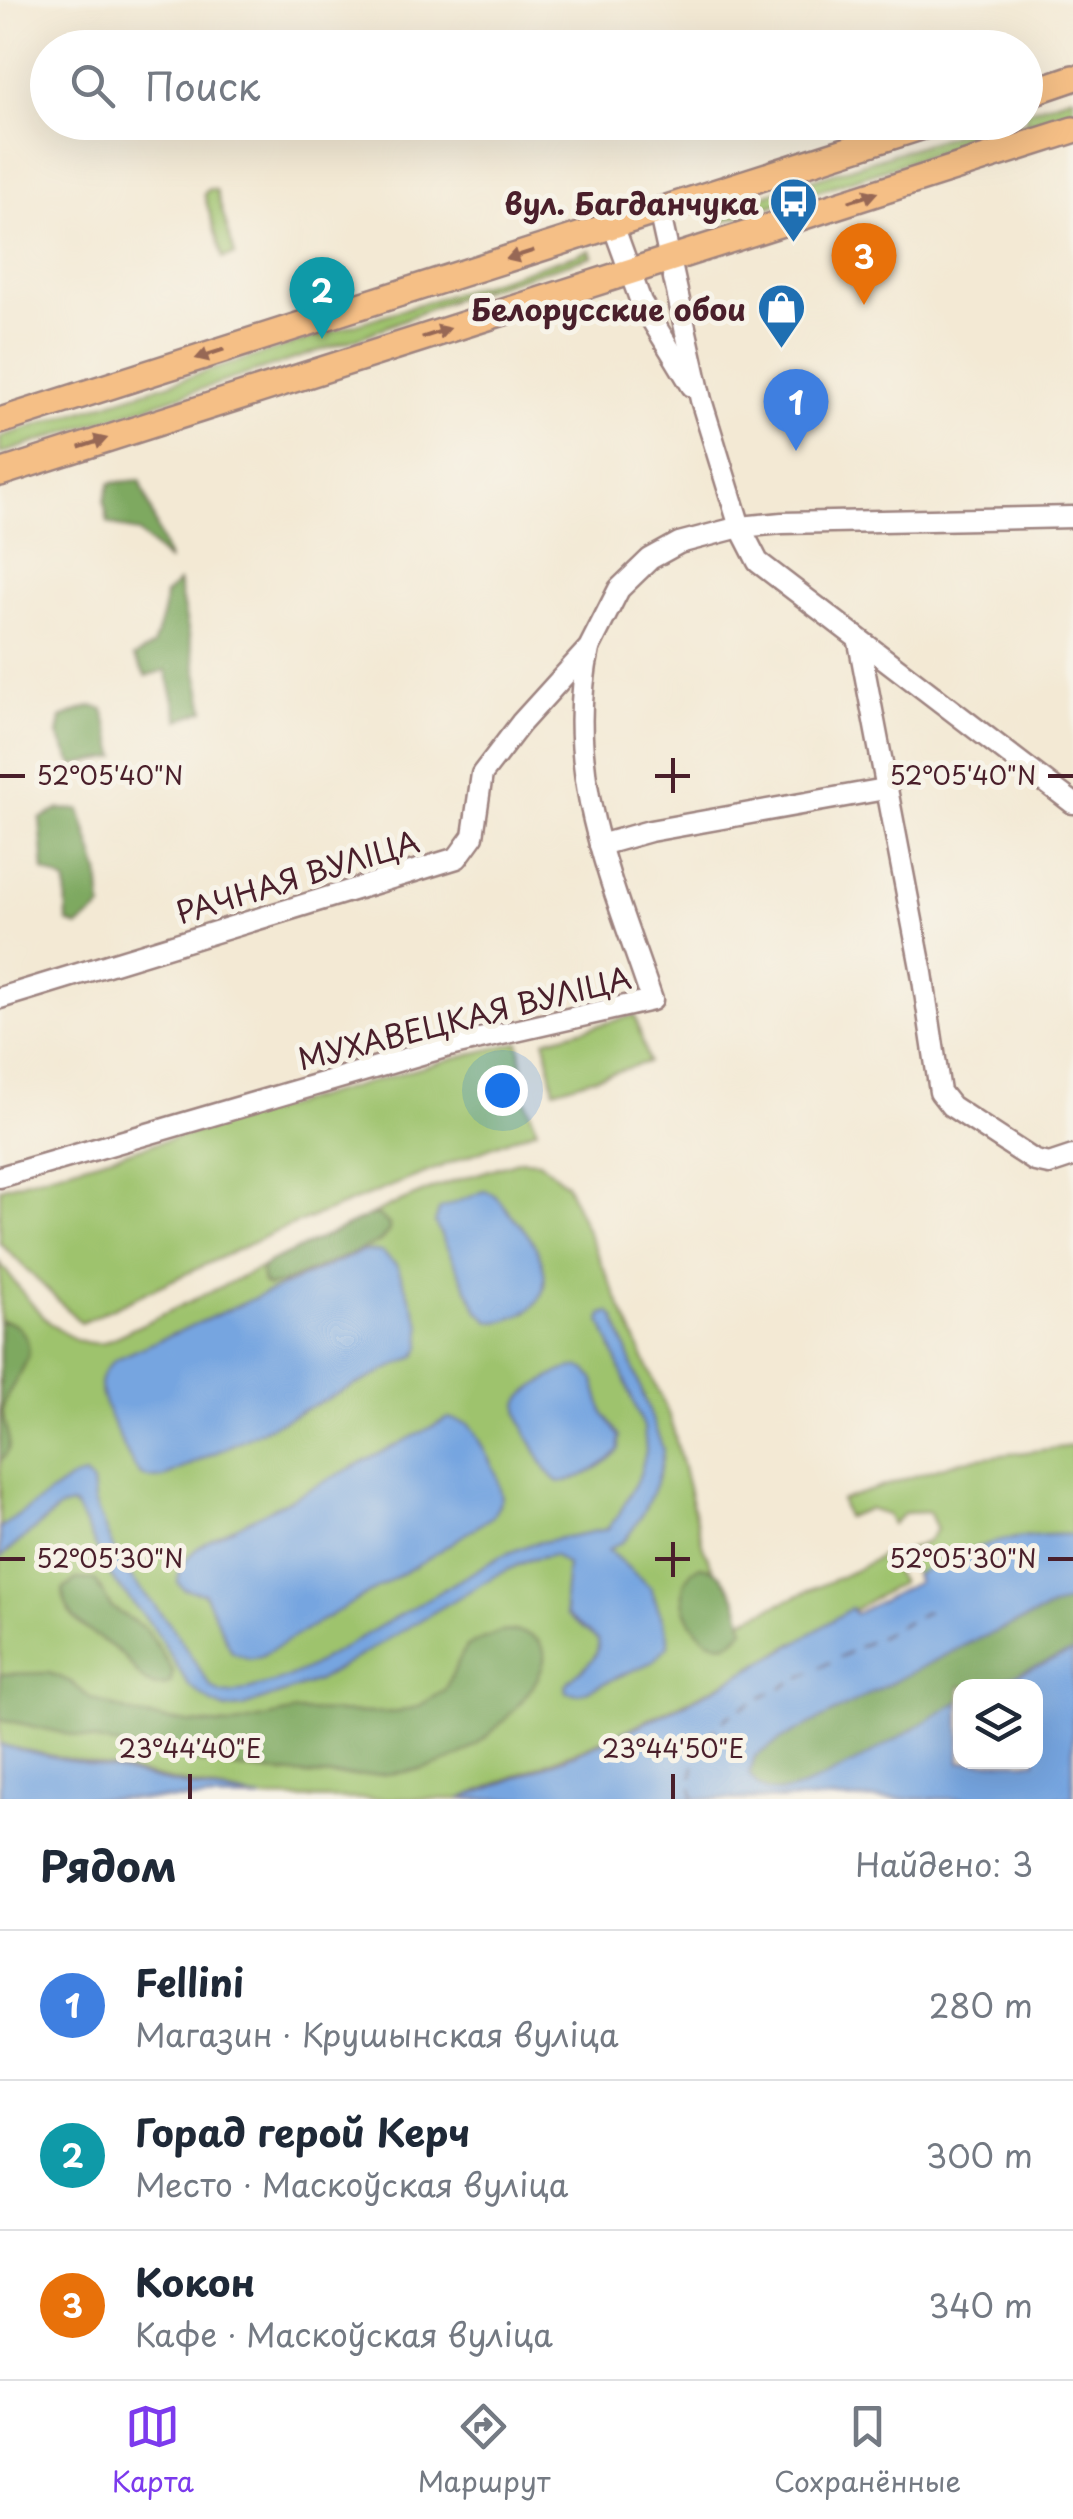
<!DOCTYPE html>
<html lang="ru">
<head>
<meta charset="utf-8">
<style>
	body { margin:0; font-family:"Playpen Sans",sans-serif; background:#f2f2f3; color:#1f2937 }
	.controls { position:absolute; right:30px; bottom:30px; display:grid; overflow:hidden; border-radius:20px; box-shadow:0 10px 40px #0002 }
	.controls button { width:90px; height:90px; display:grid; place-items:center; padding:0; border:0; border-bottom:2px solid #e0e1e3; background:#fff; color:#1f2937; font:50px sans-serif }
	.you { position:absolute; left:502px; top:1090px; width:35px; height:35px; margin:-25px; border:8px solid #fff; border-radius:50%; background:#1a73e8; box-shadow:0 0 0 15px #1a73e833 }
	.badge { display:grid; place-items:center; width:65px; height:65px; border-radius:50%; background:#7c3aed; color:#fff; font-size:32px; font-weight:700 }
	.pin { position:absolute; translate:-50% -82px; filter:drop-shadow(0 2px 5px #0008) }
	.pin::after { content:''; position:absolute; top:52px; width:35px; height:30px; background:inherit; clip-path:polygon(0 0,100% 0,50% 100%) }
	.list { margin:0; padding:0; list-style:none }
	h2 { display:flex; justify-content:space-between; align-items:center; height:130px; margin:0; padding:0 40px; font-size:42px }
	h2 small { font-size:32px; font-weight:400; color:#747a83 }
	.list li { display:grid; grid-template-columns:65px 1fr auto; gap:30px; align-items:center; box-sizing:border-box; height:150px; padding:0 40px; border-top:2px solid #e0e1e3 }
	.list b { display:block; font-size:38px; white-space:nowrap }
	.list p { margin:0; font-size:32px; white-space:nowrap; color:#747a83 }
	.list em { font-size:32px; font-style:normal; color:#747a83 }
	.icon { flex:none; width:55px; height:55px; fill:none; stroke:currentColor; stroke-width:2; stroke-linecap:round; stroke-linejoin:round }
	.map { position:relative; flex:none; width:1073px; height:1799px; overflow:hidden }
	.search { position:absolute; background:#fff; box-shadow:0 10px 40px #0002; left:30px; right:30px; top:30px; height:110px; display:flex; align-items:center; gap:25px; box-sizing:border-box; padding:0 35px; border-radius:55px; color:#747a83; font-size:38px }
	.sheet { height:580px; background:#fff }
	nav { display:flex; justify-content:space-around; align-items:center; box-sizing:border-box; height:140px; border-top:2px solid #e0e1e3; background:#fff; font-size:28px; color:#747a83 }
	nav a { display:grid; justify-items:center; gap:5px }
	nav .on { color:#7c3aed }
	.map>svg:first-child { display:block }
	.green { fill:#9ec36d; stroke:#74714c; stroke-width:2.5 }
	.forest { fill:#7ea960; stroke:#646446; stroke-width:2.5 }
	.water { fill:#76a5e0; stroke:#606286; stroke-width:2.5 }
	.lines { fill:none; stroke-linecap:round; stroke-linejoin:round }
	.ferry { stroke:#594e6a; stroke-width:2.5; stroke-dasharray:12 10; stroke-linecap:butt }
	.minor-casing { stroke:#9e8480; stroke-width:25 }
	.major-casing { stroke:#9e8480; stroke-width:30 }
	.minor { stroke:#fff; stroke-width:20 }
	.major { stroke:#f5bf86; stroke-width:25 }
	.oneway { fill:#976754 }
	.ticks { fill:none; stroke:#4a1f2b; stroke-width:4 }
	.labels { text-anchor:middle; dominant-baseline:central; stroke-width:10; stroke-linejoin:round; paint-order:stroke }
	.poi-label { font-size:30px; font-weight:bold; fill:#4a1f2b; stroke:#f7f3e8; text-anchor:end }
	.street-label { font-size:30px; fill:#4a1f2b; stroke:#f7f3e8 }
	.ticks-label { font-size:25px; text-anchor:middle; fill:#4a1f2b; stroke:#f7f3e8; stroke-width:10; stroke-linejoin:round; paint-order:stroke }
</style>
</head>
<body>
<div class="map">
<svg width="1073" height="1799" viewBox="0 0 1073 1799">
	<rect width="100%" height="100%" fill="#f7f3e8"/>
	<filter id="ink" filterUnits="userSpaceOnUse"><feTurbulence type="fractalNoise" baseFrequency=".01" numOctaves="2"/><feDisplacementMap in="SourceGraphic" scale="20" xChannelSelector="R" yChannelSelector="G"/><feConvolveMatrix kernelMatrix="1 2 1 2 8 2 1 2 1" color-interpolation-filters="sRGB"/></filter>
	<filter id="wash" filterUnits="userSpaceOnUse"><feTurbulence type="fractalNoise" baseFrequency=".0048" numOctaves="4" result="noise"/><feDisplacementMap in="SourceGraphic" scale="40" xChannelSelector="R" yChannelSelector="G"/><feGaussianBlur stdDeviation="2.25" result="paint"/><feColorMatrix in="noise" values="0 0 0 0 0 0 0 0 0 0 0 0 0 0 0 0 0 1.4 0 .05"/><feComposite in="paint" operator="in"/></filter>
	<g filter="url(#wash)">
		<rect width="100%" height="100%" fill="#f3e9d4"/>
		<g class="green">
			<path d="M 1073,96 L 1073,109 L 715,224 L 711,212 L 990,123 L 1026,122 L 1026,111 Z"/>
			<path d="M 209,189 L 216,190 L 235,255 L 223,258 L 204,194 Z"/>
			<path d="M 590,250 L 592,256 L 461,296 L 359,338 L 0,454 L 0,437 Z"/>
			<path d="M 635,1015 L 648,1062 L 554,1090 L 545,1040 Z"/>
			<path d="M 519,1042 L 524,1080 L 522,1090 L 537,1129 L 275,1232 L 81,1323 L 0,1243 L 0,1188 L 451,1059 Z"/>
			<path d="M 521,1160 L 539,1161 L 566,1184 L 670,1417 L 703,1547 L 738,1622 L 854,1571 L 884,1554 L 901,1583 L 731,1679 L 624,1731 L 460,1799 L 255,1798 L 0,1745 L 0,1263 C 25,1295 57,1348 103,1343 L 386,1208 L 436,1187 Z"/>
			<path d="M 1073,1446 L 1073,1535 C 1005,1533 974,1546 915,1575 L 904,1551 L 927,1542 L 937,1529 L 929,1512 L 905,1513 L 892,1524 L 887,1515 L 868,1509 L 846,1517 L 841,1500 L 963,1460 Z"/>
		</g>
		<g class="forest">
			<path d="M 140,480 L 169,562 L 139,533 L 108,523 L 104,501 L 110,483 Z"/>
			<path d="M 178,582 L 205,710 L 179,720 L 166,670 L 146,676 L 134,657 L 153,646 L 163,613 L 165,595 Z"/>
			<path d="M 91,706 L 103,709 L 117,757 L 73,765 L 58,735 L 61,718 Z"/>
			<path d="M 59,809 L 80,810 L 99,872 L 102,908 L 78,927 L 67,922 L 66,882 L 44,871 L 40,819 Z"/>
			<path d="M 377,1215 L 389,1224 L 389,1232 L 378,1243 L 280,1284 L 268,1286 L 263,1283 L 261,1270 L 268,1263 L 367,1217 Z"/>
			<path d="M 0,1321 C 9,1321 15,1323 21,1330 C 45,1358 5,1384 3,1410 C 2,1430 19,1445 0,1461 Z"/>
			<path d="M 700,1566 C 727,1568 741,1605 744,1628 C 714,1679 653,1590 700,1566 Z"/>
			<path d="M 76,1579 L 95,1580 L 111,1607 L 147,1630 L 173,1671 L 170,1684 C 142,1693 137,1668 120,1653 C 97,1633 66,1626 63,1590 Z"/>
			<path d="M 1073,1599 L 1073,1652 L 986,1686 L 960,1686 L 960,1701 C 922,1723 820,1790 781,1792 C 766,1793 756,1787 749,1774 L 755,1756 L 780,1740 L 967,1644 Z"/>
			<path d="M 513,1631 C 596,1642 491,1738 463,1754 C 446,1764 425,1769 405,1772 C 270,1789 131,1747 0,1719 L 0,1674 L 49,1673 L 71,1682 L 91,1699 L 139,1715 L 188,1723 L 231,1725 L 296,1711 L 373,1713 L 398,1712 L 417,1707 L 444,1691 L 466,1646 L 500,1632 Z"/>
		</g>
		<g class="water">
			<path d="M 484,1191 C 500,1194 501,1205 512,1216 C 550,1253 566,1310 497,1322 L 490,1321 L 478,1311 L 435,1223 L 439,1210 L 444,1207 Z"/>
			<path d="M 370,1251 L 382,1252 L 397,1266 L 421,1325 L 421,1348 L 416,1356 L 163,1478 C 154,1479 148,1480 140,1474 C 130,1464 101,1400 100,1386 C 100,1374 108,1366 116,1359 L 360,1252 Z"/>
			<path d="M 610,1312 L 615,1318 L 663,1449 C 662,1477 644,1515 627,1537 C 622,1544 614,1545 608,1550 L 651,1588 L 668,1635 L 668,1646 L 652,1662 L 579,1694 L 566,1692 L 565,1685 C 577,1671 601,1661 598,1640 L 566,1615 L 564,1598 L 567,1565 L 554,1555 L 529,1560 L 498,1574 L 317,1681 L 243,1707 L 226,1709 L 212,1703 L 189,1686 L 154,1628 L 112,1578 L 76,1507 L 71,1505 L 60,1508 L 0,1558 L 0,1528 L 71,1479 L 85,1476 L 92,1483 L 94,1502 L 119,1563 L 173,1628 L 211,1687 L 221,1693 L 232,1694 L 280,1681 L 305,1670 L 501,1556 L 531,1544 L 607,1529 L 618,1516 L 640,1474 L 646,1451 L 644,1428 L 601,1321 L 603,1314 Z"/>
			<path d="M 578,1367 L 585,1369 L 594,1380 L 603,1412 L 619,1436 L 619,1449 C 607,1465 578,1481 558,1482 C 546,1474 542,1461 535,1449 C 520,1418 504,1403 541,1383 C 553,1376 564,1368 578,1367 Z"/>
			<path d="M 449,1418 L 468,1424 L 474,1431 L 497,1475 L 502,1498 L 493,1516 L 427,1559 L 261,1656 L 250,1659 L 232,1652 L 204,1593 L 184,1589 L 178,1582 C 179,1562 192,1551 208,1541 Z"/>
			<path d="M 1073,1535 L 1073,1599 L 967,1644 L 780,1740 L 755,1756 L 749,1774 C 756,1787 766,1793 781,1792 C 820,1790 921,1723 960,1701 L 960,1762 L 1036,1762 L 1036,1686 L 986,1686 L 1073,1652 L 1073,1799 L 460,1799 C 595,1750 731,1688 851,1608 L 855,1614 L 918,1582 L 915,1575 C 974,1546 1006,1533 1073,1535 Z"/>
			<path d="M 0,1745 L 205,1790 L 262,1799 L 0,1799 Z"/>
		</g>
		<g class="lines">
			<path class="ferry" d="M 694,1799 C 686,1761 705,1735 734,1712 L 934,1608"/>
		</g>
	</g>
	<g filter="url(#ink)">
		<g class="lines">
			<defs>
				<g id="minor">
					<path d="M 659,210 L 701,400 L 740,527 L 758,562 L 1073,803"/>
					<path d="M 613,225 L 641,302 L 692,386"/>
					<path d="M 859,642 L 922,973 L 940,1092 L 951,1106 L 1035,1161 L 1049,1164 L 1073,1156"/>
					<path d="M 600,845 L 650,831 L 885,789"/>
					<path d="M 0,998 L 457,858 L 473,836 L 482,774 L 521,723 L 589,648 L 619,589 L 650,559 L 679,543 L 740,527 L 782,523 L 1073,517"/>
					<path d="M 0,1177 L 449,1046 L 652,1000 C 613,884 562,774 589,649"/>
				</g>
				<g id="major">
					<path d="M 1026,94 L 1073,78"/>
					<path d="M 0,421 L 936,122"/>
					<path d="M 0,473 L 1073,130"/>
				</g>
			</defs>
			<use href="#minor" class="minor-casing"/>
			<use href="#major" class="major-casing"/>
			<use href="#minor" class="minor"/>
			<use href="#major" class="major"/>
		</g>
		<defs><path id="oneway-solid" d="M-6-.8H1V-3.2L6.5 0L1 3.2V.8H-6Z" transform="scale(2.5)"/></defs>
		<g class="oneway">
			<use href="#oneway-solid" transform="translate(863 197) rotate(-18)"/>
			<use href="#oneway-solid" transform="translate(520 255) rotate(162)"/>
			<use href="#oneway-solid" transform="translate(436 333) rotate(-18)"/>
			<use href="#oneway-solid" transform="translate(210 354) rotate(162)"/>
			<use href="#oneway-solid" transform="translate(93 443) rotate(-18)"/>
		</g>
	</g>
	<path class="ticks" d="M 673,758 L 673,793M 0,776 L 25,776M 655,776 L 690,776M 1048,776 L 1073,776M 673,1542 L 673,1577M 0,1559 L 25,1559M 655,1559 L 690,1559M 1048,1559 L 1073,1559M 190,1774 L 190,1799M 673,1774 L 673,1799"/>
	<defs>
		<symbol id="bus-pin" viewBox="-11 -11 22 30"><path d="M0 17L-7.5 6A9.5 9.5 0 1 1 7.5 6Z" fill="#1f6fb2" stroke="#f7f3e8"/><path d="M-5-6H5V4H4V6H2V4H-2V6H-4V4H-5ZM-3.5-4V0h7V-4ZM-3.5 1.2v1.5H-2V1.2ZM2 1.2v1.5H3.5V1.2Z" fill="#fff"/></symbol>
		<symbol id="shop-pin" viewBox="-11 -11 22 30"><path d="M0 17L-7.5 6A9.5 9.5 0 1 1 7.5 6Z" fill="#1f6fb2" stroke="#f7f3e8"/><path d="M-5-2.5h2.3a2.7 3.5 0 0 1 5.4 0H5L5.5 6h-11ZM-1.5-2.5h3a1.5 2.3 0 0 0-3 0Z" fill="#fff"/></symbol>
	</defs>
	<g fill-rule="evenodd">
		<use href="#bus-pin" x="766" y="174" width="55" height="75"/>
		<use href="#shop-pin" x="754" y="280" width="55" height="75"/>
	</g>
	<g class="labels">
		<g class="poi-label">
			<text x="759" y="202">вул. Багданчука</text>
			<text x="746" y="308">Белорусские обои</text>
		</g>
		<g class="street-label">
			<text transform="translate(297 876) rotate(-17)">РАЧНАЯ ВУЛІЦА</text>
			<text transform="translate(464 1017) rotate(-14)">МУХАВЕЦКАЯ ВУЛІЦА</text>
		</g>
	</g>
	<g class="ticks-label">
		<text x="110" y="785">52°05'40"N</text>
		<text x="963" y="785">52°05'40"N</text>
		<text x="110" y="1568">52°05'30"N</text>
		<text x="963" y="1568">52°05'30"N</text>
		<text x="190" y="1758">23°44'40"E</text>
		<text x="673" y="1758">23°44'50"E</text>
	</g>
</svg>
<div class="controls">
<button><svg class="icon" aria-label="layers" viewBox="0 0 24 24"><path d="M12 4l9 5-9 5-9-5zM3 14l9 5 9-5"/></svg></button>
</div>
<div class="you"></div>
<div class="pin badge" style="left:796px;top:451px;background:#3f7fe0">1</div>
<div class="pin badge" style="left:322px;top:339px;background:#0f9aa8">2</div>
<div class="pin badge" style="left:864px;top:305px;background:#e8710a">3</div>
<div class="search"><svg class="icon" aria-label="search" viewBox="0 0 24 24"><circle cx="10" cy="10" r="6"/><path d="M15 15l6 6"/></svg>Поиск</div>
</div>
<section class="sheet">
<h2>Рядом<small>Найдено: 3</small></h2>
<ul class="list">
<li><span class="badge" style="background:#3f7fe0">1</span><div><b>Fellini</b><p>Магазин · Крушынская вуліца</p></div><em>280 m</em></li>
<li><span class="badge" style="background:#0f9aa8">2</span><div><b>Горад герой Керч</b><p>Место · Маскоўская вуліца</p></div><em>300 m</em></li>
<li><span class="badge" style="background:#e8710a">3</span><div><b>Кокон</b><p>Кафе · Маскоўская вуліца</p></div><em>340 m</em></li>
</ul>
</section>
<nav>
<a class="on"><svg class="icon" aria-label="map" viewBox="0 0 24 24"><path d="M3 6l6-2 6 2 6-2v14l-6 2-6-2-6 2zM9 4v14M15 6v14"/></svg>Карта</a>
<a><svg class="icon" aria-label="directions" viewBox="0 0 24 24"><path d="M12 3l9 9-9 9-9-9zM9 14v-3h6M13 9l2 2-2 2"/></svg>Маршрут</a>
<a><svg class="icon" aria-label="saved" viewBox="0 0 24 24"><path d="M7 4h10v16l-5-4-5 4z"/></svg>Сохранённые</a>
</nav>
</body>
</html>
